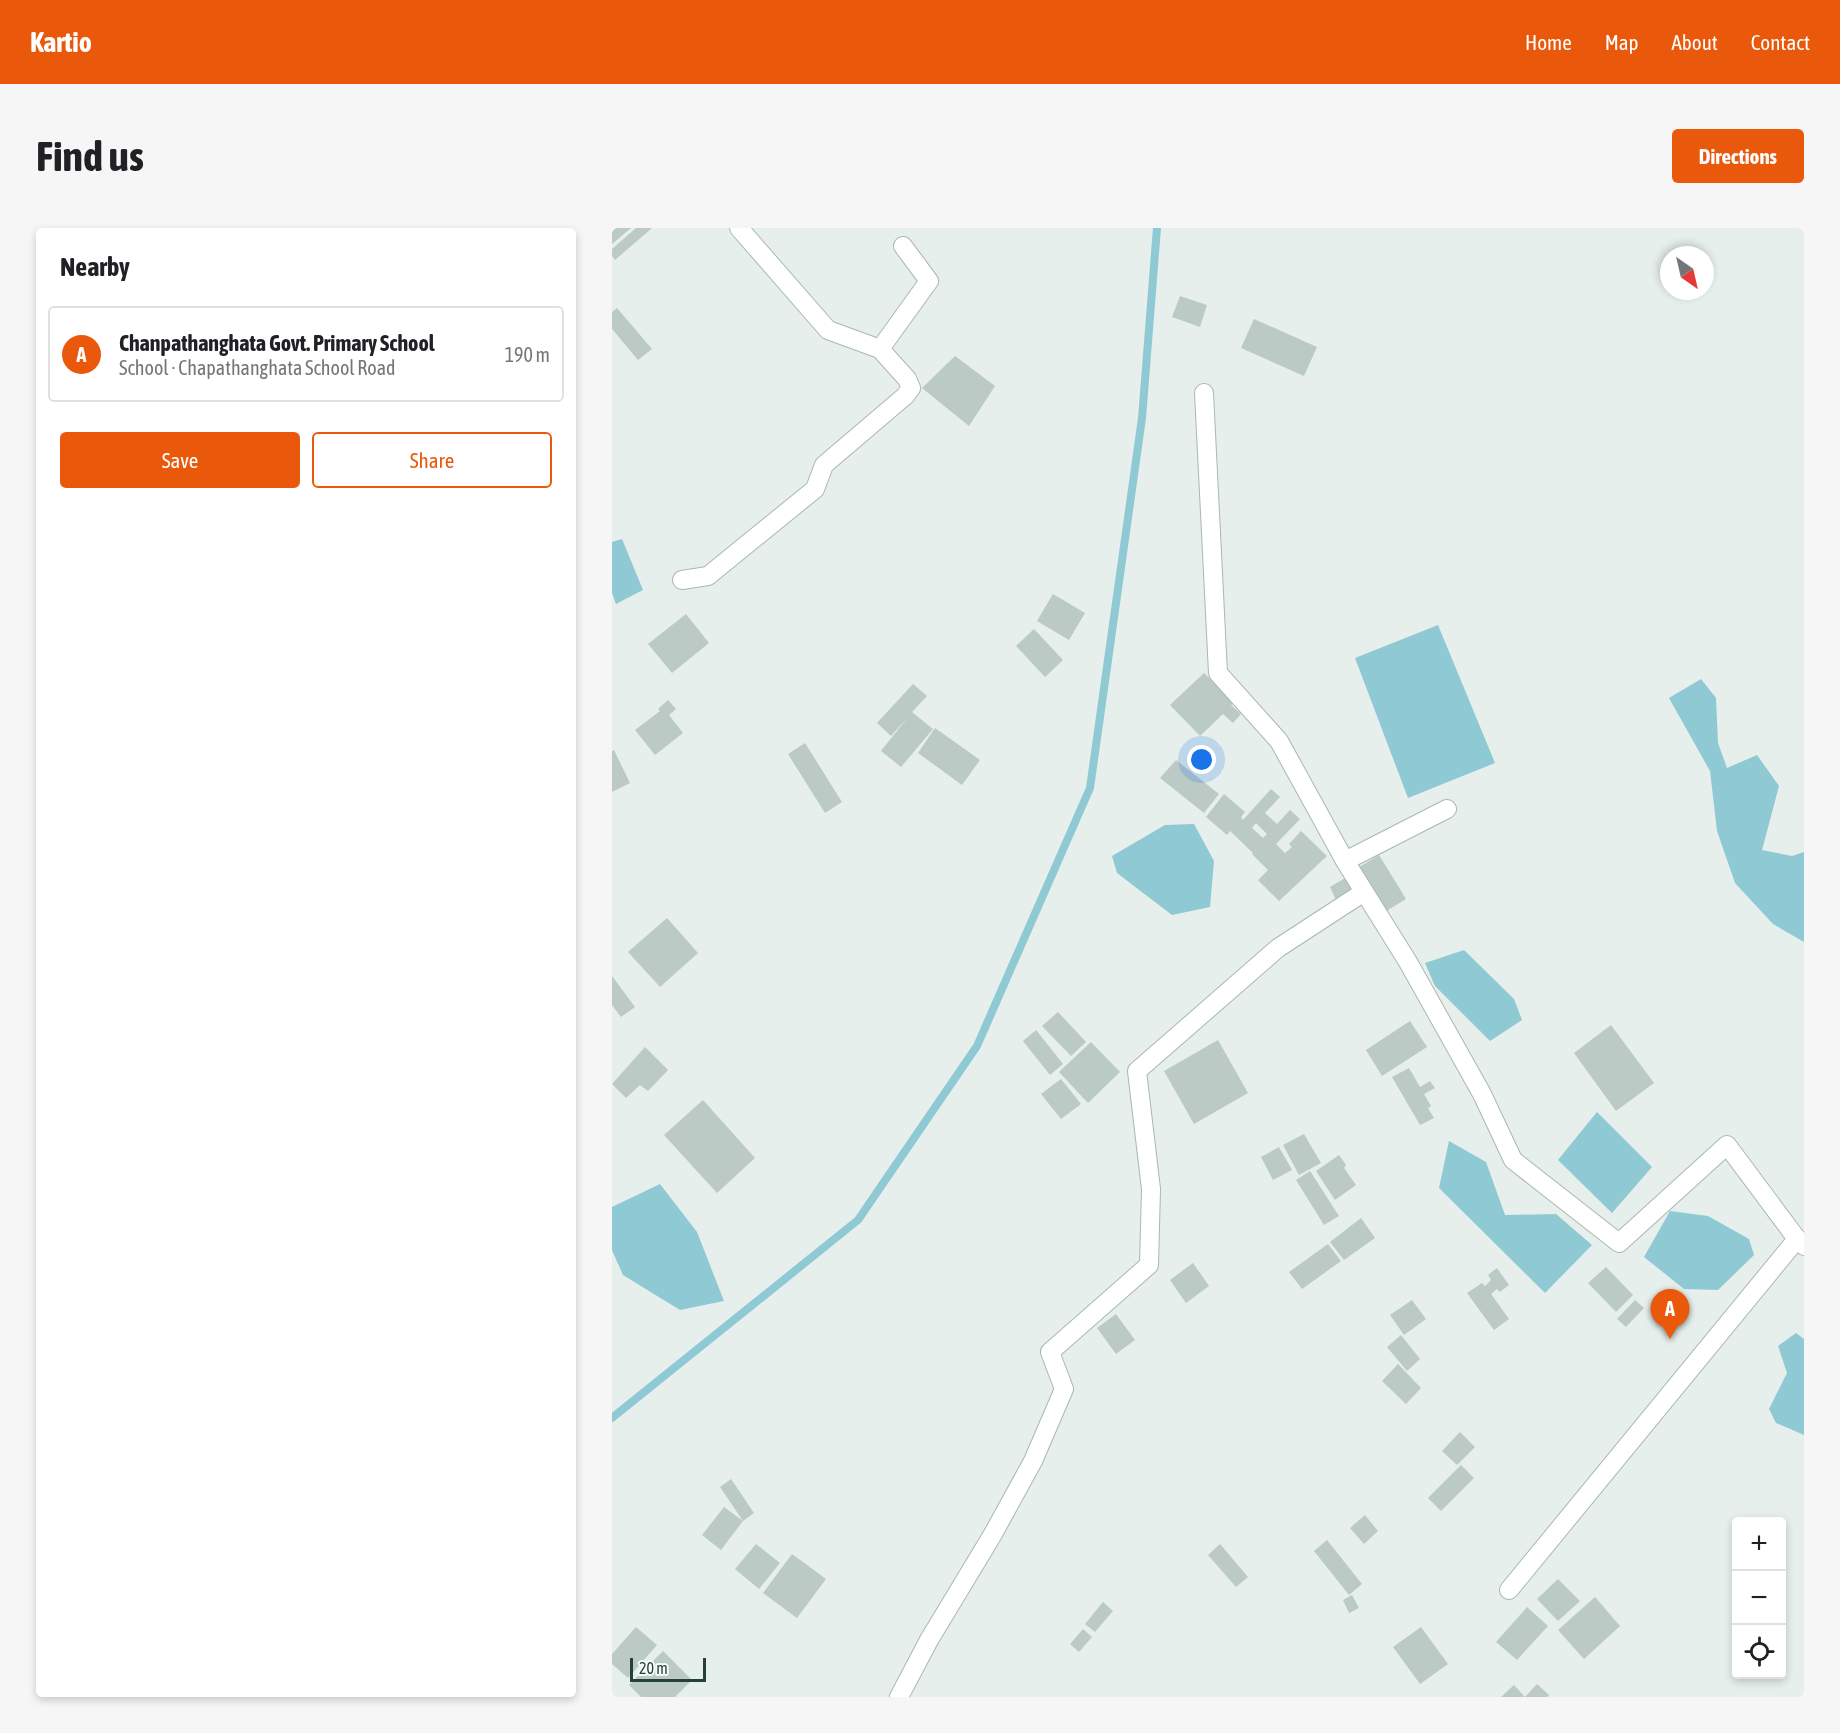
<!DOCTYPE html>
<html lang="en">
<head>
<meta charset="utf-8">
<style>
	body { margin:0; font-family:"Asap Condensed",sans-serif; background:#f6f6f6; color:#202124 }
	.controls { position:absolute; right:18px; bottom:18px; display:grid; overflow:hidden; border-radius:6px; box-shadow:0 3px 9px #0003 }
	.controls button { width:54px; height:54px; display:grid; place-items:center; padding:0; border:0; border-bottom:2px solid #e0e0e0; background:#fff; color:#202124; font:30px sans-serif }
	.compass { position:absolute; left:1048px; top:18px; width:54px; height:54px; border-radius:50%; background:#fff; box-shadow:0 3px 9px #0003; rotate:146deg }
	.scale { position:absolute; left:18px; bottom:15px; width:76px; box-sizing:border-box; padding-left:6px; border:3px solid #24423a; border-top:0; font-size:16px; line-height:21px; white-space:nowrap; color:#24423a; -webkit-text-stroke:4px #f7fbf9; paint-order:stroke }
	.you { position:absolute; left:590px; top:532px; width:21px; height:21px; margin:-15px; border:4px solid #fff; border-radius:50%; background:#1a73e8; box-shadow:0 0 0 9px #1a73e833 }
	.badge { display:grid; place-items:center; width:39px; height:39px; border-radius:50%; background:#ea580c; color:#fff; font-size:20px; font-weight:700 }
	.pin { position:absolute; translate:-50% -50px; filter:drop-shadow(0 2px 3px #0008) }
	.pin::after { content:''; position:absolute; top:32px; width:21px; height:18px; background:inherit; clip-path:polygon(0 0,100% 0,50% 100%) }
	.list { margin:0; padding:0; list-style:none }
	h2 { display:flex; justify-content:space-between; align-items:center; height:78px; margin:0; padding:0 24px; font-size:26px }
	h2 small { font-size:20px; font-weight:400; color:#757577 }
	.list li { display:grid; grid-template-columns:39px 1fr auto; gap:18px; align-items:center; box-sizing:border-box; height:96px; margin:0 12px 12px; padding:0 12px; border:2px solid #e0e0e0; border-radius:6px }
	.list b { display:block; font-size:22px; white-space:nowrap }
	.list p { margin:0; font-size:20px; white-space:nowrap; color:#757577 }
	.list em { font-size:20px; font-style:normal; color:#757577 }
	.actions { display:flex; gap:12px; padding:18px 24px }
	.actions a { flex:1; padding:14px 0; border:2px solid #ea580c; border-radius:6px; text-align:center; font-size:21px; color:#ea580c }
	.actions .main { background:#ea580c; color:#fff }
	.icon { flex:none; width:33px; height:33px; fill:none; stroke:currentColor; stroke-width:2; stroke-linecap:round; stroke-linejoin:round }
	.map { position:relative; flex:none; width:1192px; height:1469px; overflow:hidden; border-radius:6px }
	header { display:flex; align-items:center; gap:36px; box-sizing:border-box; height:84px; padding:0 30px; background:#ea580c; color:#fff }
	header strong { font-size:28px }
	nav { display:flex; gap:33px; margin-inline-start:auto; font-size:21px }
	.intro { display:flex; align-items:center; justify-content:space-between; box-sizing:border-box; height:144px; padding:0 36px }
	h1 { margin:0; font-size:42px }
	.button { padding:15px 27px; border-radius:6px; background:#ea580c; color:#fff; font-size:21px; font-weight:700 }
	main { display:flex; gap:36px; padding:0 36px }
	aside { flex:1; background:#fff; border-radius:6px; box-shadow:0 3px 9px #0003 }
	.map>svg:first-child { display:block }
	.water { fill:#8ec9d4 }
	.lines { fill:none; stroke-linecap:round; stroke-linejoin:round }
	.stream { stroke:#8ec9d4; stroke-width:8 }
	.building { fill:#bbcac4; fill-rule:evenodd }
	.minor-casing { stroke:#a8b8b2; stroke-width:20 }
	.minor { stroke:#fff; stroke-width:18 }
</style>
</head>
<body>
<header>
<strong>Kartio</strong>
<nav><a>Home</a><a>Map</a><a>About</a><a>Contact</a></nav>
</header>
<div class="intro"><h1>Find us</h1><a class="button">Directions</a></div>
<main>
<aside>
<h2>Nearby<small></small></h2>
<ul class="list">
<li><span class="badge">A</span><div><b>Chanpathanghata Govt. Primary School</b><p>School · Chapathanghata School Road</p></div><em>190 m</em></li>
</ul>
<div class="actions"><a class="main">Save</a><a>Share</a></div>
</aside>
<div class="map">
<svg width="1192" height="1469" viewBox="0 0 1192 1469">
	<rect width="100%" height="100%" fill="#e6efeb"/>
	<g class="water">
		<path d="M 10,311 L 31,362 L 4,376 L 0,365 L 0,314 Z"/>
		<path d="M 826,397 L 883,535 L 796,570 L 743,430 Z"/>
		<path d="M 1089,451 L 1104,470 L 1106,515 L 1115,540 L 1145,527 L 1167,558 L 1150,622 L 1180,628 L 1192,624 L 1192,714 L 1161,696 L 1123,655 L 1105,603 L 1098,543 L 1057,470 Z"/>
		<path d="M 582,596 L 602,633 L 598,679 L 560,687 L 505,645 L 500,628 L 553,597 Z"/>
		<path d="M 852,722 L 902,771 L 910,792 L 878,813 L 823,758 L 813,735 Z"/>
		<path d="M 985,884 L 1040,939 L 1000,985 L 946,932 Z"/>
		<path d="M 837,913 L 874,934 L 893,987 L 944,986 L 980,1017 L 933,1065 L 827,960 Z"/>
		<path d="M 48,956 L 85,1004 L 112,1073 L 68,1082 L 11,1047 L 0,1022 L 0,979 Z"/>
		<path d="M 1058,983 L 1096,988 L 1137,1011 L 1142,1027 L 1106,1062 L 1072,1061 L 1032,1029 Z"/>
		<path d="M 1184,1105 L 1192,1111 L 1192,1207 L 1164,1195 L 1157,1181 L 1175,1145 L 1166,1118 Z"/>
	</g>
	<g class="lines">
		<path class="stream" d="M 0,1190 L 246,992 L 365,818 L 478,560 L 530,190 L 545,0"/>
	</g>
	<g class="building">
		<path d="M 0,0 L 19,0 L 0,16 Z"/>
		<path d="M 24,0 L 40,0 L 3,32 L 0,28 L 0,21 Z"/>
		<path d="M 568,68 L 595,77 L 588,99 L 560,89 Z"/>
		<path d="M 5,80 L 40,121 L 26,132 L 0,101 L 0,84 Z"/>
		<path d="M 642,91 L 705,119 L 692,148 L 629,120 Z"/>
		<path d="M 343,128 L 383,158 L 357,198 L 310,160 Z"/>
		<path d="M 441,366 L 473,385 L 457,412 L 425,393 Z"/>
		<path d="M 74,386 L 97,415 L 60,445 L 36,416 Z"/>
		<path d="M 422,401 L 451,432 L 433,449 L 404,418 Z"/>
		<path d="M 592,445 L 622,475 L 619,477 L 629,486 L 621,495 L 611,486 L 588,508 L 558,477 Z"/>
		<path d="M 301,456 L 315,468 L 300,484 L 321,501 L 289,539 L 269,523 L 296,489 L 279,508 L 265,495 Z"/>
		<path d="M 56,472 L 64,481 L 57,487 L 71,505 L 43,527 L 23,502 L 48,483 L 46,481 Z"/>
		<path d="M 323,500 L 368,532 L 350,557 L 306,525 Z"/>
		<path d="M 193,515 L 230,574 L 213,585 L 176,526 Z"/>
		<path d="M 2,522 L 18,555 L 0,564 L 0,523 Z"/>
		<path d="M 564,532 L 607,566 L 592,585 L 548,550 Z"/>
		<path d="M 659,561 L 668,569 L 653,585 L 665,596 L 678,582 L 688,591 L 664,616 L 673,625 L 680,619 L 677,616 L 689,603 L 715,628 L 667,673 L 646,652 L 656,642 L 640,626 L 641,625 L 618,603 L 615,607 L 594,589 L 612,566 L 633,584 L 629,589 L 631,592 ZM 644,595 L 655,606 L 651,610 L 640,600 Z"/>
		<path d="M 767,627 L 794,671 L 771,685 L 744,641 Z"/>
		<path d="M 735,649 L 742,662 L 724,672 L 718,659 Z"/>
		<path d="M 55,690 L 86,725 L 48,759 L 16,724 Z"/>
		<path d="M 0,748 L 23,779 L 9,789 L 0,777 Z"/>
		<path d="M 446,784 L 474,814 L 459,828 L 430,798 Z"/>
		<path d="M 798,793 L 815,819 L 770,848 L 754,822 Z"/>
		<path d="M 999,797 L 1042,855 L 1004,883 L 962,825 Z"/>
		<path d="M 424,802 L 451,836 L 438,847 L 411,813 Z"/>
		<path d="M 606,812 L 636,865 L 582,896 L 552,843 Z"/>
		<path d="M 479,814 L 508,844 L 476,875 L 447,844 Z"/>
		<path d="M 33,819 L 56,842 L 36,863 L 28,857 L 14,870 L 0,856 Z"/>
		<path d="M 797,840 L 808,859 L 818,853 L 823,860 L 812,866 L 819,878 L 816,880 L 822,890 L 808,897 L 780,849 Z"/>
		<path d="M 449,851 L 469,876 L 449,891 L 429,866 Z"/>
		<path d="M 91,872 L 143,930 L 105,965 L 52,907 Z"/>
		<path d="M 692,906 L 709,935 L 687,947 L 671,917 Z"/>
		<path d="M 667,919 L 680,942 L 661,952 L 649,929 Z"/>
		<path d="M 727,927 L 734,937 L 732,940 L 744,957 L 723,972 L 704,943 Z"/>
		<path d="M 698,943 L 727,988 L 712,997 L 684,952 Z"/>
		<path d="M 749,990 L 763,1010 L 732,1032 L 718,1014 Z"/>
		<path d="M 716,1016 L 729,1033 L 690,1061 L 677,1044 Z"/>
		<path d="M 581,1035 L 597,1058 L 574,1075 L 558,1052 Z"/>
		<path d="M 994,1039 L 1021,1067 L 1004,1084 L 976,1055 Z"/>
		<path d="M 885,1040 L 897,1057 L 888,1064 L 885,1061 L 879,1066 L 897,1091 L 882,1102 L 855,1065 L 870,1055 L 873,1058 L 879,1052 L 876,1047 Z"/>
		<path d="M 800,1072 L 814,1091 L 792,1107 L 778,1087 Z"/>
		<path d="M 1023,1072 L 1032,1080 L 1014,1099 L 1005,1091 Z"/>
		<path d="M 504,1086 L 523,1112 L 504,1126 L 485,1100 Z"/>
		<path d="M 789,1107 L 808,1131 L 795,1143 L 775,1119 Z"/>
		<path d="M 786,1136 L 809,1160 L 794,1176 L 770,1153 Z"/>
		<path d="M 848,1204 L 863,1219 L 845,1237 L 830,1223 Z"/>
		<path d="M 849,1237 L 862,1250 L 829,1283 L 816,1270 Z"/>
		<path d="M 119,1251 L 142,1285 L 131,1293 L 108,1259 Z"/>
		<path d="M 112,1279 L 131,1293 L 109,1322 L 90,1307 Z"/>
		<path d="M 753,1287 L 766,1303 L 752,1316 L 738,1300 Z"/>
		<path d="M 715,1312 L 750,1356 L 737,1367 L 702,1323 Z"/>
		<path d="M 144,1316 L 168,1335 L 147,1361 L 123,1341 Z"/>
		<path d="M 608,1316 L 636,1349 L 624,1359 L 596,1327 Z"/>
		<path d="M 180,1326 L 214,1351 L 185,1390 L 151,1365 Z"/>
		<path d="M 946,1351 L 968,1373 L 946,1393 L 925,1371 Z"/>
		<path d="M 740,1367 L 747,1380 L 737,1385 L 731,1372 Z"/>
		<path d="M 983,1369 L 1008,1398 L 972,1431 L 946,1402 Z"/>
		<path d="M 491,1374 L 501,1383 L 483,1404 L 473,1396 Z"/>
		<path d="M 915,1379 L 936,1398 L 905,1432 L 884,1414 Z"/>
		<path d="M 24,1399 L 45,1417 L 16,1450 L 0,1436 L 0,1426 Z"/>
		<path d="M 809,1399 L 836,1436 L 808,1456 L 781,1419 Z"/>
		<path d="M 471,1401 L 480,1409 L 467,1424 L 458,1416 Z"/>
		<path d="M 51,1423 L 80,1452 L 63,1469 L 29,1469 L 17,1457 Z"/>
		<path d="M 925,1456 L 937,1467 L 935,1469 L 889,1469 L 902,1457 L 913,1469 Z"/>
	</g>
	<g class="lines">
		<defs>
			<g id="minor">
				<path d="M 268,121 L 317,53 L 291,18"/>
				<path d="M 592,165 L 606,445 L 667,513 L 733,633 L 835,581"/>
				<path d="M 70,352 L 96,348 L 203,261 L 212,237 L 293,168 L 299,160 L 295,151 L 268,121 L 216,102 L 127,0"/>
				<path d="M 733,633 L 796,734 L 870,866 L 901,932 L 1007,1015 L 1115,917 L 1185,1011 L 1192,1018"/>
				<path d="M 897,1362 L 1185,1011"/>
				<path d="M 287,1469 L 317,1412 L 381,1306 L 421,1233 L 452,1161 L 438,1124 L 537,1037 L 539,961 L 525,843 L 666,720 L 752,664"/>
			</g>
		</defs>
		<use href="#minor" class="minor-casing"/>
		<use href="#minor" class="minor"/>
	</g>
</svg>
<div class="controls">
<button>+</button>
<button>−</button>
<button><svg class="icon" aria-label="locate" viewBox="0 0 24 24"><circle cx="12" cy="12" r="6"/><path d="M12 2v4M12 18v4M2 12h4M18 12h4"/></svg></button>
</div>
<svg class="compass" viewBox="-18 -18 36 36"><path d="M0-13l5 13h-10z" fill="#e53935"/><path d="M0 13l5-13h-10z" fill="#757577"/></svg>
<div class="scale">20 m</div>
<div class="you"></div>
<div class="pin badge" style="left:1058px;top:1111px">A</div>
</div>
</main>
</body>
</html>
